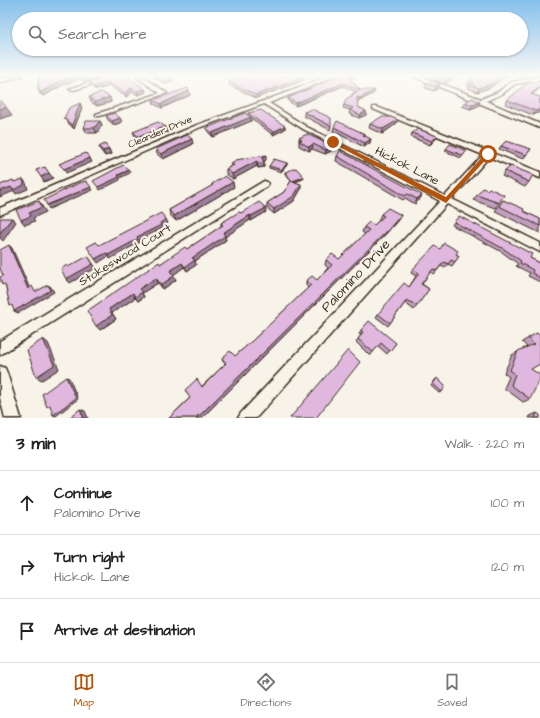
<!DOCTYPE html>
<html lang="en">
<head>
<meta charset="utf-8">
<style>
	body { margin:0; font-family:"Architects Daughter",sans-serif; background:#f6f6f6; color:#222 }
	.stop { position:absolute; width:12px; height:12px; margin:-9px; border:3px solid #b45309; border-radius:50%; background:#fff }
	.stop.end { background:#b45309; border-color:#fff; box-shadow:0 1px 4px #0008 }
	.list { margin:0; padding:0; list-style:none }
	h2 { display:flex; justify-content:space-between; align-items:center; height:52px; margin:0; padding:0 16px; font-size:17px }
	h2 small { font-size:13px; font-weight:400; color:#767676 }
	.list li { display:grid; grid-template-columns:26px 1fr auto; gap:12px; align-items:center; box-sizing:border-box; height:64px; padding:0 16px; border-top:1px solid #e0e0e0 }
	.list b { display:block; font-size:15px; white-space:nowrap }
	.list p { margin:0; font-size:13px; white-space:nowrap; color:#767676 }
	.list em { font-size:13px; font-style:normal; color:#767676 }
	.icon { flex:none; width:22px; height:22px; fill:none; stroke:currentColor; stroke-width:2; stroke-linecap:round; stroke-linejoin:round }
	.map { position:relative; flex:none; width:540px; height:418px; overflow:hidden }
	.search { position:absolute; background:#fff; box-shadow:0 1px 3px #0004; left:12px; right:12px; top:12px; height:44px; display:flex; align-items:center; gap:10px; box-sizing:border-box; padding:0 14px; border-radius:22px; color:#767676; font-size:15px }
	.sheet { height:244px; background:#fff }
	nav { display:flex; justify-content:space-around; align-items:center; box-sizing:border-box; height:56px; border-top:1px solid #e0e0e0; background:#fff; font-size:11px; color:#767676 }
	nav a { display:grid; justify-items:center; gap:2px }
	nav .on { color:#b45309 }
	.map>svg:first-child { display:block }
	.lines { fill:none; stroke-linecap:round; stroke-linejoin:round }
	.minor-casing { stroke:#3b2a1e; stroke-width:3 }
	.minor { fill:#f7f3e8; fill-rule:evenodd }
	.wall { fill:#c19ec0; stroke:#3b2a1e }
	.shaded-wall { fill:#9d819c; stroke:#3b2a1e }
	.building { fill:#e0b8df; stroke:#3b2a1e }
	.route { fill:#b45309 }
	.labels { text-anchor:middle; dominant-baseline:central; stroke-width:4; stroke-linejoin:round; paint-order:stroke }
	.far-street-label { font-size:10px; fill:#3b2a1e; stroke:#f7f3e8 }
	.street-label { font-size:12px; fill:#3b2a1e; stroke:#f7f3e8 }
	.near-street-label { font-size:14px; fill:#3b2a1e; stroke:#f7f3e8 }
</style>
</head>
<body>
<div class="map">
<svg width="540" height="418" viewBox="0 0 540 418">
	<rect width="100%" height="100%" fill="#f7f3e8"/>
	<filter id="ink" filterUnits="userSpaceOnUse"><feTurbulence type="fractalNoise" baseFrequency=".025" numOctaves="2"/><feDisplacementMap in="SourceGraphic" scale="8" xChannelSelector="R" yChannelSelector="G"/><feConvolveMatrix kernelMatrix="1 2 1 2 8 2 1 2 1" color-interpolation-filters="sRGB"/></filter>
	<g filter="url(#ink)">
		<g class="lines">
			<defs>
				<g id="minor">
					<path d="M 13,76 L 22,76 L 0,83 L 0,79 Z"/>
					<path d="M 109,76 L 118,76 L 74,90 L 69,89 Z"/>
					<path d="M 135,76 L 142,76 L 167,93 L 100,116 L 96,116 L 96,114 L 160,93 Z"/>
					<path d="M 225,76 L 232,76 L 229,78 Z"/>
					<path d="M 326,76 L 333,76 L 303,90 L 269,103 L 307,127 L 445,196 L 483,155 L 373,109 L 373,107 L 377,107 L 540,172 L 540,178 L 489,157 L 452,199 L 540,243 L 540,252 L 447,204 L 256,418 L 238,418 L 241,413 L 440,201 L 303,129 L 264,104 L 201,127 L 0,215 L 0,208 L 197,125 L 299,88 Z"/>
					<path d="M 412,76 L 420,76 L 481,99 L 498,92 L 511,82 L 540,76 L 540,80 L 515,84 L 502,94 L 486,101 L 540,124 L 540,128 Z"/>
					<path d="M 264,181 L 267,182 L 268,184 L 267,186 L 0,355 L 0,341 Z"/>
					<path d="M 0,366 L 5,368 L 7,373 L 21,418 L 5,418 L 0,398 Z"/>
				</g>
			</defs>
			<use href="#minor" class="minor-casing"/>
			<use href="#minor" class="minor"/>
		</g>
		<g class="wall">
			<path d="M 39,76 L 104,76 L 85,82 L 81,79 L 64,84 L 44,96 L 40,94 L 38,90 Z"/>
			<path d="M 107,76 L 145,89 L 146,92 L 138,95 L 132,92 L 126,97 L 110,86 L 96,90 L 91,86 L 89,83 Z"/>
			<path d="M 153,76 L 168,76 L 173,79 L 174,81 L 166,84 L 153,77 Z"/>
			<path d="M 247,76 L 300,76 L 304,80 L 256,98 L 229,85 L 229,82 L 247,77 Z"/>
			<path d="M 438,76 L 456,76 L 445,84 L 436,80 Z"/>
			<path d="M 473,76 L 512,76 L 502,79 L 489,88 L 477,92 L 468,88 L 469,86 L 467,85 L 469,81 Z"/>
			<path d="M 353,77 L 352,80 L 351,80 L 360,90 L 374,93 L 359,101 L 357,100 L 358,107 L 366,111 L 366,115 L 359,118 L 349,114 L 350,110 L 343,108 L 344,105 L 351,96 L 352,94 L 356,92 L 343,86 L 296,106 L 288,101 L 288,98 Z"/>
			<path d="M 431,81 L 438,88 L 434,91 L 425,88 L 426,84 Z"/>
			<path d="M 189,91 L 190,95 L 162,108 L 154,104 L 153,100 Z"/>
			<path d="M 532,95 L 540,97 L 540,112 L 533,115 L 505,104 L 507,100 Z"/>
			<path d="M 89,97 L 110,97 L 111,102 L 97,106 L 91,102 Z"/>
			<path d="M 465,102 L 480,102 L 478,106 L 470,109 L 462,106 Z"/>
			<path d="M 80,103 L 82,108 L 74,129 L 67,122 L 64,118 Z"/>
			<path d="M 304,112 L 331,126 L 330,130 L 304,116 Z"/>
			<path d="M 248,113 L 285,126 L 285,129 L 273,135 L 251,118 L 251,121 L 213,137 L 207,131 L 206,128 L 248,115 Z"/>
			<path d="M 106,116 L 120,118 L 122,122 L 114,125 L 108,120 Z"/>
			<path d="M 100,121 L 102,125 L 97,133 L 87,133 L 84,128 Z"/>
			<path d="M 370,124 L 396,124 L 382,134 L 369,128 Z"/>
			<path d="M 334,127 L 365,134 L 365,136 L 370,143 L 364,147 L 333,131 Z"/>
			<path d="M 133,132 L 168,132 L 159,134 L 141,141 L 135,136 Z"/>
			<path d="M 412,133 L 435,140 L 430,145 L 411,137 Z"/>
			<path d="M 299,138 L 332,146 L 331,151 L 325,154 L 312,149 L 309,151 L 299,146 Z"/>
			<path d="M 193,144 L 163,159 L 157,154 L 156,149 Z"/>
			<path d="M 501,146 L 531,149 L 523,159 L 499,149 Z"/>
			<path d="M 99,147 L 109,149 L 111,154 L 105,156 L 101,151 Z"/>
			<path d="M 446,149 L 465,153 L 461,158 L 445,151 Z"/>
			<path d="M 337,156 L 420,199 L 415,204 L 405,198 L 403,200 L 336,161 Z"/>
			<path d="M 266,160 L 264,162 L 264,167 L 258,168 L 257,166 L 233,179 L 226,174 L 226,169 L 231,166 L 231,163 Z"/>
			<path d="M 287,163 L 287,165 L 281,172 L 269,168 L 269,166 Z"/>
			<path d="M 505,171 L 529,182 L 525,187 L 502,176 Z"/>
			<path d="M 285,172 L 304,177 L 303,179 L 295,182 L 301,189 L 294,201 L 274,214 L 267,208 L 267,203 L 284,192 L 291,181 L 285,174 Z"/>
			<path d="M 212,184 L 234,187 L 176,221 L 170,215 L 169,210 L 212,186 Z"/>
			<path d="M 477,195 L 499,203 L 495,208 L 473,200 Z"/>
			<path d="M 503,200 L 523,211 L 540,219 L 540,233 L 495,211 Z"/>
			<path d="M 266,212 L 251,221 L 250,220 L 225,237 L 226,240 L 195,261 L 196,265 L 187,271 L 184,267 L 173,275 L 176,280 L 163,289 L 158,283 L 142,293 L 144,297 L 138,301 L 135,298 L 112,313 L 116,319 L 100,330 L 96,326 L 160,264 L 187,249 L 211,233 L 221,226 L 221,223 L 241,213 Z"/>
			<path d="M 381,214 L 401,215 L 398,220 L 384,236 L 202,418 L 200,417 L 199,418 L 169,418 L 225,364 L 223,362 L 222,358 L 235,356 L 252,341 L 308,288 L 306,285 L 306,281 L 317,280 L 328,268 L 325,265 L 326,260 L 339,259 L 365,234 L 362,232 L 364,227 L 374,225 L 380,219 L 379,219 Z"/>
			<path d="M 454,222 L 530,258 L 540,263 L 540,282 L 528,276 L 530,273 L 516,266 L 518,264 L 502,252 L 452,225 Z"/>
			<path d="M 440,249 L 456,254 L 459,256 L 452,266 L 448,264 L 445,268 L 441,266 L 434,274 L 430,272 L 422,284 L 429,289 L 414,310 L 405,303 L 388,326 L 376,317 L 378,314 L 409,287 L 416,276 L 411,273 L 413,269 Z"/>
			<path d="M 361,330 L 396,343 L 387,354 L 378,346 L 370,356 L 356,342 L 361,335 L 359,334 Z"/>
			<path d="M 537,333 L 531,369 L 530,399 L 523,402 L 504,388 L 509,377 L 504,373 L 512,355 L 527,347 L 522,342 Z"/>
			<path d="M 437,378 L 442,392 L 439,393 L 431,386 L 435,380 Z"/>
			<path d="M 537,413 L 540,418 L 529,418 L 530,416 Z"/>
		</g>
		<g class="shaded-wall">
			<path d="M 79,76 L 80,76 L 81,79 L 64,84 L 44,96 L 41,92 L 63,80 Z"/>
			<path d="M 91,76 L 104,76 L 85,82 L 84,78 Z"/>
			<path d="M 452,76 L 456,76 L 445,84 L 446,80 Z"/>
			<path d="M 502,76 L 512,76 L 502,79 L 489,88 L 477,92 L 479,88 Z"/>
			<path d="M 304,77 L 304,80 L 256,98 L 256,95 Z"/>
			<path d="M 173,79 L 174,81 L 166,84 L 165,82 Z"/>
			<path d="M 108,82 L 110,86 L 96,90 L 94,87 Z"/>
			<path d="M 343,83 L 343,86 L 296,106 L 296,103 Z"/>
			<path d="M 440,84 L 438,88 L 434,91 L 436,86 Z"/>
			<path d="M 540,87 L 540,88 L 528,98 L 531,94 Z"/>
			<path d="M 131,88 L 132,92 L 126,97 L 125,93 Z"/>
			<path d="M 145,89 L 146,92 L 138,95 L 137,91 Z"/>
			<path d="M 375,90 L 374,93 L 359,101 L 360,98 Z"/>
			<path d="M 189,91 L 190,95 L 162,108 L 161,104 Z"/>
			<path d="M 110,97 L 111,102 L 97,106 L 95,102 Z"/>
			<path d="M 480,102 L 478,106 L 470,109 L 472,105 Z"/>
			<path d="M 80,103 L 82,108 L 74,129 L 72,125 Z"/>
			<path d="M 6,107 L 12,115 L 0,119 L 0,109 Z"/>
			<path d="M 540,109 L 540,112 L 533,115 L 536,111 Z"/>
			<path d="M 366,111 L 366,115 L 359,118 L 360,115 Z"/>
			<path d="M 251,117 L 251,121 L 213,137 L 212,133 Z"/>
			<path d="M 120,118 L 122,122 L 114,125 L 112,121 Z"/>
			<path d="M 398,120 L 396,124 L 382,134 L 383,129 Z"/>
			<path d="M 100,121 L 102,125 L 97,133 L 94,128 Z"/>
			<path d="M 285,126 L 285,129 L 273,135 L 273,132 Z"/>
			<path d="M 166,127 L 168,132 L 159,134 L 141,141 L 139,137 L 158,129 Z"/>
			<path d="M 437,136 L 435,140 L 430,145 L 432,141 Z"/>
			<path d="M 192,139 L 193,144 L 163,159 L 161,154 Z"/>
			<path d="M 371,139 L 370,143 L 364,147 L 365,143 Z"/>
			<path d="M 313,144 L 312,149 L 309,151 L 309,147 Z"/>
			<path d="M 332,146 L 331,151 L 325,154 L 326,150 Z"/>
			<path d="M 109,149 L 111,154 L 105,156 L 103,151 Z"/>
			<path d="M 266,155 L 266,160 L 263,162 L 264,162 L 264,167 L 258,168 L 257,163 Z"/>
			<path d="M 90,158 L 92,162 L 66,173 L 64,169 Z"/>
			<path d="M 257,161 L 257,166 L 233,179 L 232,174 Z"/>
			<path d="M 287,163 L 287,165 L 281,172 L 282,170 Z"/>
			<path d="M 129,170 L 130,173 L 120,178 L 120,180 L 100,190 L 98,187 Z"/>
			<path d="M 49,173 L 53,178 L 44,182 L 41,177 Z"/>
			<path d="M 304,177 L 303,179 L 292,183 L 292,181 Z"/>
			<path d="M 23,179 L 26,183 L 28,189 L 16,194 L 14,191 L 0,197 L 0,191 Z"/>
			<path d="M 233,182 L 234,187 L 176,221 L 174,216 Z"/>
			<path d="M 301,184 L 301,189 L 294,201 L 274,214 L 274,209 Z"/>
			<path d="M 91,187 L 93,190 L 49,209 L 47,205 Z"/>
			<path d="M 422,195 L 420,199 L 415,204 L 417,199 Z"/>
			<path d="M 39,201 L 42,206 L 46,212 L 33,218 L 35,221 L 25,225 L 21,220 L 29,213 Z"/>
			<path d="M 266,208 L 266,212 L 251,221 L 251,216 Z"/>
			<path d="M 250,215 L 250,220 L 225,237 L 226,240 L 195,261 L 196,265 L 187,271 L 185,267 L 192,258 L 223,233 Z"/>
			<path d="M 401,215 L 398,220 L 384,236 L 202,418 L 200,417 L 199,418 L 195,418 Z"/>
			<path d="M 12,218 L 16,222 L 3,241 L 0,238 L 0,233 Z"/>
			<path d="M 166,219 L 168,223 L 162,226 L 163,228 L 139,240 L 140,242 L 110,259 L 108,255 Z"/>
			<path d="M 9,245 L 12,248 L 31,291 L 28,289 Z"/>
			<path d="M 106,253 L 109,256 L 98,263 L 95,259 Z"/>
			<path d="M 88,256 L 96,268 L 70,283 L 66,279 Z"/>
			<path d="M 182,263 L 184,267 L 172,276 L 170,271 Z"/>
			<path d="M 174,276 L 176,280 L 163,289 L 161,285 Z"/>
			<path d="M 156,278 L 158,283 L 142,293 L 144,297 L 138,301 L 135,297 L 139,289 Z"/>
			<path d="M 48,285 L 51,287 L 54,292 L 18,313 L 14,311 Z"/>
			<path d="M 133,293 L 135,298 L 112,313 L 116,319 L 100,330 L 96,326 L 109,309 Z"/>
			<path d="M 43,339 L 48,343 L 59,369 L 42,380 L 36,377 Z"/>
			<path d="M 66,377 L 69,378 L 78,399 L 56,416 L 53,415 Z"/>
			<path d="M 80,409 L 85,411 L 88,418 L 84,418 Z"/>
		</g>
		<g class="building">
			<path d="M 39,76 L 79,76 L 63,80 L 41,92 L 38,90 Z"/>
			<path d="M 80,76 L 91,76 L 84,78 Z"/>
			<path d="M 107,76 L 126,76 L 145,89 L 137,91 L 131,88 L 125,93 L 108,82 L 94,87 L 89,83 Z"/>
			<path d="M 154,76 L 168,76 L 173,79 L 165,82 Z"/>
			<path d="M 249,76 L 300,76 L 304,77 L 256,95 L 229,82 Z"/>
			<path d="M 339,76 L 353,77 L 350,78 L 360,90 L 375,90 L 360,98 L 357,97 L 358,107 L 366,111 L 360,115 L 350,110 L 353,108 L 344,105 L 346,99 L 353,95 L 352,94 L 360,90 L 343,83 L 296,103 L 288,98 Z"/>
			<path d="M 438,76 L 452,76 L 446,80 L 438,77 Z"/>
			<path d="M 473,76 L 502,76 L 491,84 L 479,88 L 470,85 L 474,83 L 469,81 Z"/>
			<path d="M 431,81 L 440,84 L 436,86 L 426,84 Z"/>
			<path d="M 540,81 L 540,87 L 531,94 L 540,97 L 540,100 L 539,101 L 540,101 L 540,109 L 536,111 L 507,100 L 527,83 Z"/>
			<path d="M 188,88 L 189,91 L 161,104 L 153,100 Z"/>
			<path d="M 101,92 L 110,97 L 95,102 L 89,97 Z"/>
			<path d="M 472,98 L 480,102 L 472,105 L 465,102 Z"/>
			<path d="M 1,100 L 6,107 L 0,109 L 0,101 Z"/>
			<path d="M 80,103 L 72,125 L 64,118 L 69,108 Z"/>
			<path d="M 312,109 L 331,118 L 331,126 L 304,112 Z"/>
			<path d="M 261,110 L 285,126 L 273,132 L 248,113 Z"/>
			<path d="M 114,113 L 120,118 L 112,121 L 106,116 Z"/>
			<path d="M 245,113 L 251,117 L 212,133 L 206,128 Z"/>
			<path d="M 381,117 L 391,117 L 398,120 L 383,129 L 370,124 Z"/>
			<path d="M 86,121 L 100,121 L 94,128 L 84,128 Z"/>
			<path d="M 337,121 L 365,134 L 363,135 L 371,139 L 365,143 L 334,127 Z"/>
			<path d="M 158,122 L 166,127 L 158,129 L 139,137 L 133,132 Z"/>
			<path d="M 418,129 L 437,136 L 432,141 L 412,133 Z"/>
			<path d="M 307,134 L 332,146 L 326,150 L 313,144 L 309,147 L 299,141 L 302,140 L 299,138 Z"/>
			<path d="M 187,135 L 192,139 L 161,154 L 156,149 Z"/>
			<path d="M 506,141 L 531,149 L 526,155 L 501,146 Z"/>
			<path d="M 105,144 L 109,149 L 103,151 L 99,147 Z"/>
			<path d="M 450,144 L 467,151 L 462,155 L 446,149 Z"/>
			<path d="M 340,151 L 422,195 L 417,199 L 407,194 L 405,196 L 337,156 Z"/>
			<path d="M 86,153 L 90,158 L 64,169 L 59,164 Z"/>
			<path d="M 266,155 L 262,158 L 264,162 L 257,163 L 257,161 L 232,174 L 226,169 L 234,165 L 231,163 L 236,160 Z"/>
			<path d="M 274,159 L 287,163 L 282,170 L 269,166 Z"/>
			<path d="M 123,165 L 129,170 L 118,175 L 119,177 L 98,187 L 93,181 Z"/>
			<path d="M 511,166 L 533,175 L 529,182 L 505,171 Z"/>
			<path d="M 45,167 L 49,173 L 41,177 L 36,170 Z"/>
			<path d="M 296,168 L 304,177 L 292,181 L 285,172 Z"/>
			<path d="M 225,176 L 233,182 L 174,216 L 169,210 L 213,185 L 212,184 Z"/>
			<path d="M 23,179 L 24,185 L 13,190 L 11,187 L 0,191 L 0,185 L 13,180 L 14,182 Z"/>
			<path d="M 86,181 L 91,187 L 47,205 L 44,200 L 79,183 Z"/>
			<path d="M 291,181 L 301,184 L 294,196 L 274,209 L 267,203 L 284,192 Z"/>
			<path d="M 483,188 L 487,190 L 489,188 L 504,195 L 499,203 L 477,195 Z"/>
			<path d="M 503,200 L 524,209 L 523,211 L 540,219 L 540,226 L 499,206 Z"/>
			<path d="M 39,201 L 42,207 L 29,213 L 31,216 L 21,220 L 16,210 Z"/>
			<path d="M 259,202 L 266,208 L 251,216 L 250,215 L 223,233 L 225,236 L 192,258 L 195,260 L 185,267 L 182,263 L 170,271 L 174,276 L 161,285 L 156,278 L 139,289 L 142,292 L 135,297 L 133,293 L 109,309 L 112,315 L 96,326 L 87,311 L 159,262 L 160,264 L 185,247 L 187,249 L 223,225 L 221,223 L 239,212 L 241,213 Z"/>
			<path d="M 388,208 L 401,215 L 387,231 L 199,416 L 199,414 L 195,418 L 169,418 L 190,398 L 185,390 L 197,379 L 202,387 L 226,363 L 222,358 L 230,351 L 235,356 L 252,341 L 311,285 L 306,281 L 312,276 L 317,280 L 332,265 L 326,260 L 332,254 L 339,259 L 369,230 L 364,227 L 369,222 L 374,225 L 384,216 L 381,214 Z"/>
			<path d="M 161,213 L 166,219 L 160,223 L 161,225 L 137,237 L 138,239 L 108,255 L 106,253 L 95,259 L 87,247 L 96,242 L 99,245 Z"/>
			<path d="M 459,216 L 532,254 L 530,258 L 540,263 L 540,278 L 532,273 L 533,270 L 520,263 L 521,261 L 504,249 L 454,222 Z"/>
			<path d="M 0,218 L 12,218 L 0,233 Z"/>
			<path d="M 444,243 L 458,251 L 456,254 L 459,256 L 455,262 L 451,260 L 448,264 L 444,262 L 436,271 L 433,269 L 421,284 L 429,289 L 417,306 L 407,300 L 390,323 L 378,314 L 404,283 L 409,287 L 419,273 L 413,269 L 435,246 L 440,249 Z"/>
			<path d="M 9,245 L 28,289 L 32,286 L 35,292 L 48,285 L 51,290 L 14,311 L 12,305 L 10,306 L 5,284 L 2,285 L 0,278 L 0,277 L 3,276 L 0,268 L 0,250 Z"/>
			<path d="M 88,256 L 93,264 L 66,279 L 61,269 L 67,265 L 68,267 Z"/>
			<path d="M 369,321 L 396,343 L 390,351 L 381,343 L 373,352 L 358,339 L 363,332 L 361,330 Z"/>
			<path d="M 537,333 L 540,336 L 540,364 L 531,369 L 540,375 L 540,379 L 530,399 L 511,385 L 515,374 L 510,370 L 518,351 L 534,344 L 528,338 Z"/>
			<path d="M 43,339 L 54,365 L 36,377 L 27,350 Z"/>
			<path d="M 348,350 L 360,362 L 316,418 L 290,418 Z"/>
			<path d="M 66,377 L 76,398 L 53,415 L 50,405 L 47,407 L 42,394 Z"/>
			<path d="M 437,378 L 445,386 L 442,392 L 433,384 Z"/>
			<path d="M 80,409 L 84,418 L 69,418 Z"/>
			<path d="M 537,413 L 540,415 L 540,418 L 535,418 Z"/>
		</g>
	</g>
	<linearGradient id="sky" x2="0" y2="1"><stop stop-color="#85c0ec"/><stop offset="0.56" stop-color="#fbfaf5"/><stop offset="1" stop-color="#fbfaf5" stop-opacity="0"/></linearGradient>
	<rect width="540" height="135" fill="url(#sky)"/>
	<path class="route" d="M 332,141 L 335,141 L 446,197 L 486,153 L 491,154 L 446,203 L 332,143 Z"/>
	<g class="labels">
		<g class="far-street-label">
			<text transform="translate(160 132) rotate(-23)">Cleander Drive</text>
		</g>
		<g class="street-label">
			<text transform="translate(407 166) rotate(27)">Hickok Lane</text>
			<text transform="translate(125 255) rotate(-32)">Stokeswood Court</text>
		</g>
		<g class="near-street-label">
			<text transform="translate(356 276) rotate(-47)">Palomino Drive</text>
		</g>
	</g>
</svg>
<div class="stop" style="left:488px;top:154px"></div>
<div class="stop end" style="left:333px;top:142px"></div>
<div class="search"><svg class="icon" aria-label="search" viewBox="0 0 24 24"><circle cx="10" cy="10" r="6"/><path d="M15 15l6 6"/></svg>Search here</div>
</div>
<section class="sheet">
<h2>3 min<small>Walk · 220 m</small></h2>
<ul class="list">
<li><svg class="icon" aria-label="ahead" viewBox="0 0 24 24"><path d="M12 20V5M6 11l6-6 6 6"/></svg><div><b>Continue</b><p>Palomino Drive</p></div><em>100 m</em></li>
<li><svg class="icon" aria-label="right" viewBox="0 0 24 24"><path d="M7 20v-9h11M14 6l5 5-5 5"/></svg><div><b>Turn right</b><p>Hickok Lane</p></div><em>120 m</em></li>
<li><svg class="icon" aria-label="arrive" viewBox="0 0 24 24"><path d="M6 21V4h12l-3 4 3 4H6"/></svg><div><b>Arrive at destination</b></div></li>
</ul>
</section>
<nav>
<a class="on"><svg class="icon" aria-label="map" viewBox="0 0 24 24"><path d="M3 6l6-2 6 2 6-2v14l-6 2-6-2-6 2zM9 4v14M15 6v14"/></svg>Map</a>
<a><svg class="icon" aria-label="directions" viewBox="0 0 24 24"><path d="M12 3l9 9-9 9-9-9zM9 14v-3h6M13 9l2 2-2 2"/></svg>Directions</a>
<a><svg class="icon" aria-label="saved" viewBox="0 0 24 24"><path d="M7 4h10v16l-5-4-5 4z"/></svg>Saved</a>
</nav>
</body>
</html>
